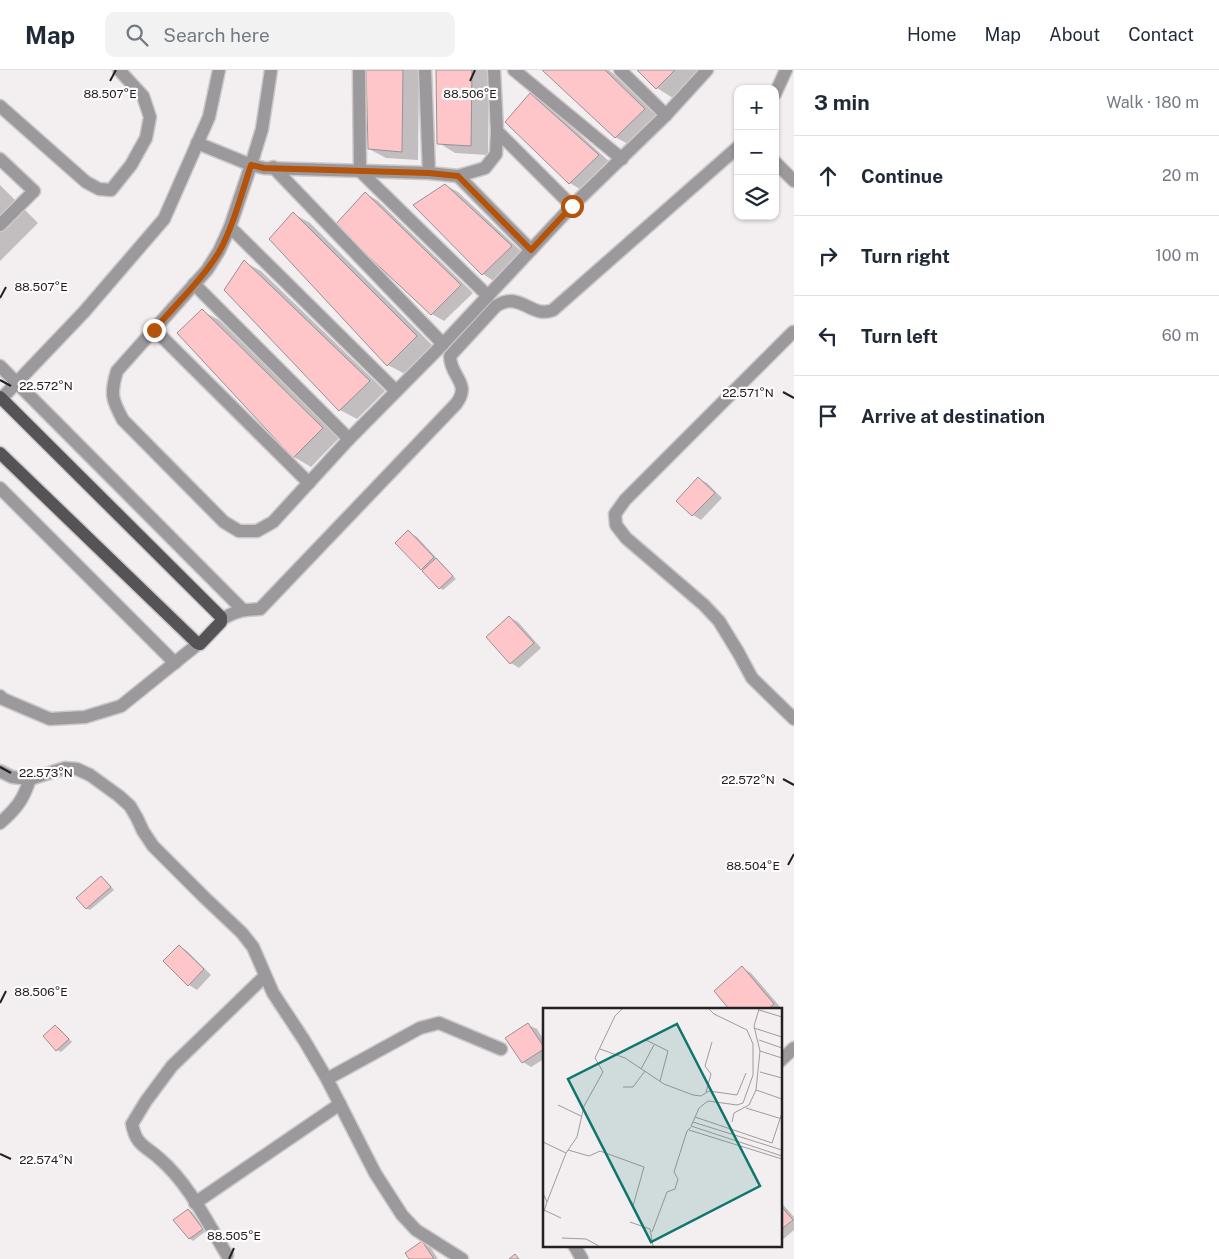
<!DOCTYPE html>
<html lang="en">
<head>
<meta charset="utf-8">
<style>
	body { margin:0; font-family:"Public Sans",sans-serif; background:#f2f2f3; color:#1f2937 }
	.controls { position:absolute; right:15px; top:15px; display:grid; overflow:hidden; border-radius:10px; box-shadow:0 1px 4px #0004 }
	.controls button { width:45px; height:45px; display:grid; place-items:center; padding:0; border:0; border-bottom:1px solid #e0e1e3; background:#fff; color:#1f2937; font:25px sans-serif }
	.stop { position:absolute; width:15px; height:15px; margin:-11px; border:4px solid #b45309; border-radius:50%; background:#fff }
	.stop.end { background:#b45309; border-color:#fff; box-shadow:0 1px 5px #0008 }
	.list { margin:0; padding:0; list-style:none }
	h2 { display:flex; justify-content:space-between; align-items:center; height:65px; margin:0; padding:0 20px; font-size:21px }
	h2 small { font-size:16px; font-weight:400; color:#747a83 }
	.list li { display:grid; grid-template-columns:32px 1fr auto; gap:15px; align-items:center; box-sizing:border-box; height:80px; padding:0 20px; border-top:1px solid #e0e1e3 }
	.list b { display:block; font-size:19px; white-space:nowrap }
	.list em { font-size:16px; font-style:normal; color:#747a83 }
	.icon { flex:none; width:28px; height:28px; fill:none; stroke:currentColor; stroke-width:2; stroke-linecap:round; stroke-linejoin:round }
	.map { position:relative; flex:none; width:794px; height:1189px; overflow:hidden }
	header { display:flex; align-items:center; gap:30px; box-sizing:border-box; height:70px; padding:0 25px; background:#fff; border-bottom:1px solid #e0e1e3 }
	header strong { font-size:24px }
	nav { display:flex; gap:28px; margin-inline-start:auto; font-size:18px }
	.search { width:350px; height:45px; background:#f2f2f3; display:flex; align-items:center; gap:12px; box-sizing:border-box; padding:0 18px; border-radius:10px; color:#747a83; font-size:19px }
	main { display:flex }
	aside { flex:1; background:#fff }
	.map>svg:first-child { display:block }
	.shadow { fill:#0003 }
	.building { fill:#ffc6c9; stroke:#979292 }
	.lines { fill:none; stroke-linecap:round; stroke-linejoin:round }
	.minor-casing { stroke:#cdc9cb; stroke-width:15 }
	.major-casing { stroke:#cdc9cb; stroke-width:15 }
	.minor { stroke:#9b999b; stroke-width:12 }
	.major { stroke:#555356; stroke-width:12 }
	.route { stroke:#b45309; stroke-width:6 }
	.ticks { fill:none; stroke:#222021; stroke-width:2 }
	.inset-road { fill:none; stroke:#9f9c9d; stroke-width:1 }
	.view { fill:#0f766e; fill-opacity:0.15; stroke:#0f766e; stroke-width:2.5 }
	.inset-edge { fill:none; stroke:#222021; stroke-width:2.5 }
	.ticks-label { font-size:12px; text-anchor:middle; fill:#222021; stroke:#fffcfe; stroke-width:4.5; stroke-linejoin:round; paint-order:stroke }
</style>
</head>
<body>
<header>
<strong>Map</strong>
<div class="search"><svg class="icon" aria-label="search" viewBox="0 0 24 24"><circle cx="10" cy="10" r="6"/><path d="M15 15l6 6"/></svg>Search here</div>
<nav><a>Home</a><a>Map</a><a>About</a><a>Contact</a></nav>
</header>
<main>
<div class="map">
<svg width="794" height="1189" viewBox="0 0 794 1189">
	<rect width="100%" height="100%" fill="#f3eef0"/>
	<g class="shadow">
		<path d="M 367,0 L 419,0 L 418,90 L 386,88 L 369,79 Z"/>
		<path d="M 437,0 L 489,0 L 488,85 L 455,83 L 439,73 Z"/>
		<path d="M 544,0 L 609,0 L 657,46 L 628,74 L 615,67 Z"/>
		<path d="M 639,0 L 701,0 L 673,28 L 657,18 Z"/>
		<path d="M 530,24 L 543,31 L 611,93 L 583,121 L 570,113 L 507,52 Z"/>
		<path d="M 0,115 L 38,153 L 0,191 Z"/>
		<path d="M 445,115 L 458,122 L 524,184 L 495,212 L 483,204 L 415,135 Z"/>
		<path d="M 365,123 L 378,131 L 473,223 L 444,251 L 432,244 Z"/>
		<path d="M 294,144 L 310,153 L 433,276 L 405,304 L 388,295 Z"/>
		<path d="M 244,192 L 261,201 L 385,321 L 357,349 L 340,340 Z"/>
		<path d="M 202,241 L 219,250 L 339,368 L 311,397 L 294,387 L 179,263 Z"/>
		<path d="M 699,409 L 707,413 L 722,428 L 701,450 L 693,445 Z"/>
		<path d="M 409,462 L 417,467 L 456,509 L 443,520 L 440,518 L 425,500 L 421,499 Z"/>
		<path d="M 509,547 L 518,552 L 541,578 L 519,598 L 511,593 Z"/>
		<path d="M 101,808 L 105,810 L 114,820 L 90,840 L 86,838 Z"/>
		<path d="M 179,876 L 187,881 L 211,905 L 197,920 L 189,915 Z"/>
		<path d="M 742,898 L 751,903 L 782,939 L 780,941 L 780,939 L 731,939 Z"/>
		<path d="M 528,955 L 537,959 L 544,970 L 544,989 L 531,997 L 523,992 Z"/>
		<path d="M 55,956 L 59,958 L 72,972 L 61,982 L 57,980 Z"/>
		<path d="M 780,1131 L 794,1147 L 794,1160 L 780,1172 Z"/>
		<path d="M 188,1140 L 192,1142 L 206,1161 L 193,1171 L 189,1168 Z"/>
		<path d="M 422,1173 L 431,1178 L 438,1189 L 411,1189 Z"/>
	</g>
	<g class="building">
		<path d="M 366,0 L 403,0 L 402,82 L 368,79 Z"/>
		<path d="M 436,0 L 472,0 L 471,76 L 437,74 Z"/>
		<path d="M 542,0 L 605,0 L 645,39 L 615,68 Z"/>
		<path d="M 637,0 L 675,0 L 656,19 Z"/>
		<path d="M 530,23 L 599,85 L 569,114 L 505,52 Z"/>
		<path d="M 445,114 L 512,176 L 482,205 L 413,135 Z"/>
		<path d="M 365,122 L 461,215 L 431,245 L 335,155 Z"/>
		<path d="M 293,142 L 417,266 L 387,296 L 269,169 Z"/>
		<path d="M 244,190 L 370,311 L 339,341 L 224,220 Z"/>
		<path d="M 202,239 L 323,358 L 293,388 L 177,263 Z"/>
		<path d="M 698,407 L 715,423 L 692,446 L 676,431 Z"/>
		<path d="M 408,460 L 434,487 L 421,500 L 395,473 Z"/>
		<path d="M 436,488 L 453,506 L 439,519 L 422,501 Z"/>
		<path d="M 509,546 L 534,573 L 510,594 L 486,567 Z"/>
		<path d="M 101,806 L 111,817 L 86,839 L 76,828 Z"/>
		<path d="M 179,875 L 204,899 L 188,916 L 163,891 Z"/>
		<path d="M 742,896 L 774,934 L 768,939 L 729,939 L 714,921 Z"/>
		<path d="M 528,953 L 544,977 L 544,979 L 522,993 L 505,968 Z"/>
		<path d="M 55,955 L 69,969 L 56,981 L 43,966 Z"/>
		<path d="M 780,1135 L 793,1150 L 780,1160 Z"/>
		<path d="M 188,1139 L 203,1159 L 189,1169 L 173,1150 Z"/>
		<path d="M 422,1171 L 434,1189 L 409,1189 L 405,1183 Z"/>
		<path d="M 515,1184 L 519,1189 L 509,1189 Z"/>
	</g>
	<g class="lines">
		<defs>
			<g id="minor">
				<path d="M 271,0 L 262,59 L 251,95 L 230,157 L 219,181 L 207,200 L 117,301 C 110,324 112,330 123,350 L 224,452 L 239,461 L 257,461 L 273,452 L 349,369 L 443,274 L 572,136 L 666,45 L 707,0"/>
				<path d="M 359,0 L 360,101 L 488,226"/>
				<path d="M 425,0 L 429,103"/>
				<path d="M 514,0 L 622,89"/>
				<path d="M 620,0 L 666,45"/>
				<path d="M 775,24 L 786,0"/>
				<path d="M 0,36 L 86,112 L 99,119 L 111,120 L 131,95 L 146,68 L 150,47 L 143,26 L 119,0"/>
				<path d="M 497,61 L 572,136"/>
				<path d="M 197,73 L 251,95 L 264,98 L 429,103 L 458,106 L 485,98 L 496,84 L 497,61 L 494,0"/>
				<path d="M 0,89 L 34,121 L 0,155"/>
				<path d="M 775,92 L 794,111"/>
				<path d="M 273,97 L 443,274"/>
				<path d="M 458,106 L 531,180"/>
				<path d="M 230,157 L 396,321"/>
				<path d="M 194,214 L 349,369"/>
				<path d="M 154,259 L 309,413"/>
				<path d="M 793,262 L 625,430 L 615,444 L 616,455 L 626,468 L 704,535 L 719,551 L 738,582 L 752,608 L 794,649"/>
				<path d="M 0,296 L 243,540"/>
				<path d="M 0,330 L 84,242 L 164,149 L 209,47 L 219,0"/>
				<path d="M 0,418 L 175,593"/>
				<path d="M 222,549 C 238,540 242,540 260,539 L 456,334 C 472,313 450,307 450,286 L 496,236 C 501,233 506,231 511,231 C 527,232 536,247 553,240 L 738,77"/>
				<path d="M 0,626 L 3,629 L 50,649 L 85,647 L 121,636 L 198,574"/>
				<path d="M 0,701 L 12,707 L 30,709 L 65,698 L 77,699 L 90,705 L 119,726 L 130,736 L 137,748 L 143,761 L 153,776 L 204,827 L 242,863 L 253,877 L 273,923 L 304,970 L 327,1009 L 375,1103 L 402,1145 L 416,1160 L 462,1189"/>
				<path d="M 0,753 C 17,738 23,730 30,709"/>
				<path d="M 780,991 L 794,978"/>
				<path d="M 327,1009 L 420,958 L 439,953 L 501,979"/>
				<path d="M 195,1133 L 340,1034"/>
				<path d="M 574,1175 L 582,1189"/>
				<path d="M 227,1185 C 207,1152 189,1114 160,1089 C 146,1076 136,1076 132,1054 L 146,1031 L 172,996 L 265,906"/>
			</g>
			<path id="major" d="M 0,327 L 221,547 L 221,552 L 200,574 L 197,573 L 0,383"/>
		</defs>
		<use href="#minor" class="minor-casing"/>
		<use href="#major" class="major-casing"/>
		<use href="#minor" class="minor"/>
		<use href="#major" class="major"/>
	</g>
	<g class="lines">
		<path class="route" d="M 154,260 C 175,235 202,210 219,182 C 233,157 242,122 251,95 L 264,98 L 429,103 L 458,106 L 531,180 L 572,136"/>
	</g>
	<path class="ticks" d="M 110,11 L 116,0M 470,11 L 475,0M 0,228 L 6,217M 0,310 L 11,316M 783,322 L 794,328M 0,697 L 11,703M 783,709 L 794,715M 788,795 L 794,784M 0,933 L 6,921M 0,1084 L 11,1089M 229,1189 L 234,1178"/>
	<g transform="translate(543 938)">
		<rect width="239" height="239" fill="#f3eef0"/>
		<path class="inset-road" d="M 216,1 L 211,18 L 217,43 L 239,50M 216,2 L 239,9M 211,20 L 239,29M 103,32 L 125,43 L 117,73M 216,32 L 239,40M 57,41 L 82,50 L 121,76 L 150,87 L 158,88 L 166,83 L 194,87 L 203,65M 217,43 L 213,82 L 239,91M 98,61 L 111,37M 217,64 L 239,70M 80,79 L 90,79 L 102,63M 163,84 L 168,66 L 162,58 L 169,34M 15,97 L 38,108M 203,100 L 239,111M 152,109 L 229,135 L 239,105M 150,114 L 156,100 L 165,93 L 194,97 L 200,95 L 210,67 L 210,36 L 204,22 L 171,6 L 166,1M 189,114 L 191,105 L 206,97 L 213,82M 146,122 L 239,151M 0,134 L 23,145M 25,142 L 46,148 L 57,143 L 101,159 L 90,198M 239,142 L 150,114 L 148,118 L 239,148M 0,185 L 4,194 L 0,206M 4,194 L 23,145 L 34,129 L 41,98 L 60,64 L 52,50 L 72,8 L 79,1M 1,202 L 18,210M 87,214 L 107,221 L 110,238M 109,224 L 124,184 L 132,181 L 135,171 L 131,164 L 144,123 L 148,119M 19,230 L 43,231 L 56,238"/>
		<path class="view" d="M 134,16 L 217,178 L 108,234 L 25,71 Z"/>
		<rect width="239" height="239" class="inset-edge"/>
	</g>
	<g class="ticks-label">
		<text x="110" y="28">88.507°E</text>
		<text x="470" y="28">88.506°E</text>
		<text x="41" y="221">88.507°E</text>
		<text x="46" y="320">22.572°N</text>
		<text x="748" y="327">22.571°N</text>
		<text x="46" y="707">22.573°N</text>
		<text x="748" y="714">22.572°N</text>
		<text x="753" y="800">88.504°E</text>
		<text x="41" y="926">88.506°E</text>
		<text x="46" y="1094">22.574°N</text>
		<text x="234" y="1170">88.505°E</text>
	</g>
</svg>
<div class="controls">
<button>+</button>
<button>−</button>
<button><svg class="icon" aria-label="layers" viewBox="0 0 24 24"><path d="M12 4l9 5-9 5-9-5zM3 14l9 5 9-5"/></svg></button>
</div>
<div class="stop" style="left:572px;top:136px"></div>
<div class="stop end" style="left:154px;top:260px"></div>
</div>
<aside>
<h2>3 min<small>Walk · 180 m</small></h2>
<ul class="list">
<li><svg class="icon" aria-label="ahead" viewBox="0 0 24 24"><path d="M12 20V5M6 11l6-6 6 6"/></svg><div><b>Continue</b></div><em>20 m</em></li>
<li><svg class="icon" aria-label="right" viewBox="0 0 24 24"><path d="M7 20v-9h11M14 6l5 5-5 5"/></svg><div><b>Turn right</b></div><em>100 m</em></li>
<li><svg class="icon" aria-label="left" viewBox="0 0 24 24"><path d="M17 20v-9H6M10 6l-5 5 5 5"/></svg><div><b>Turn left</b></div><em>60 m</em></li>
<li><svg class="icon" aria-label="arrive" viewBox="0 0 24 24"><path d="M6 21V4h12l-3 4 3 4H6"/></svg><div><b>Arrive at destination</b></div></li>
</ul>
</aside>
</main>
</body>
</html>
